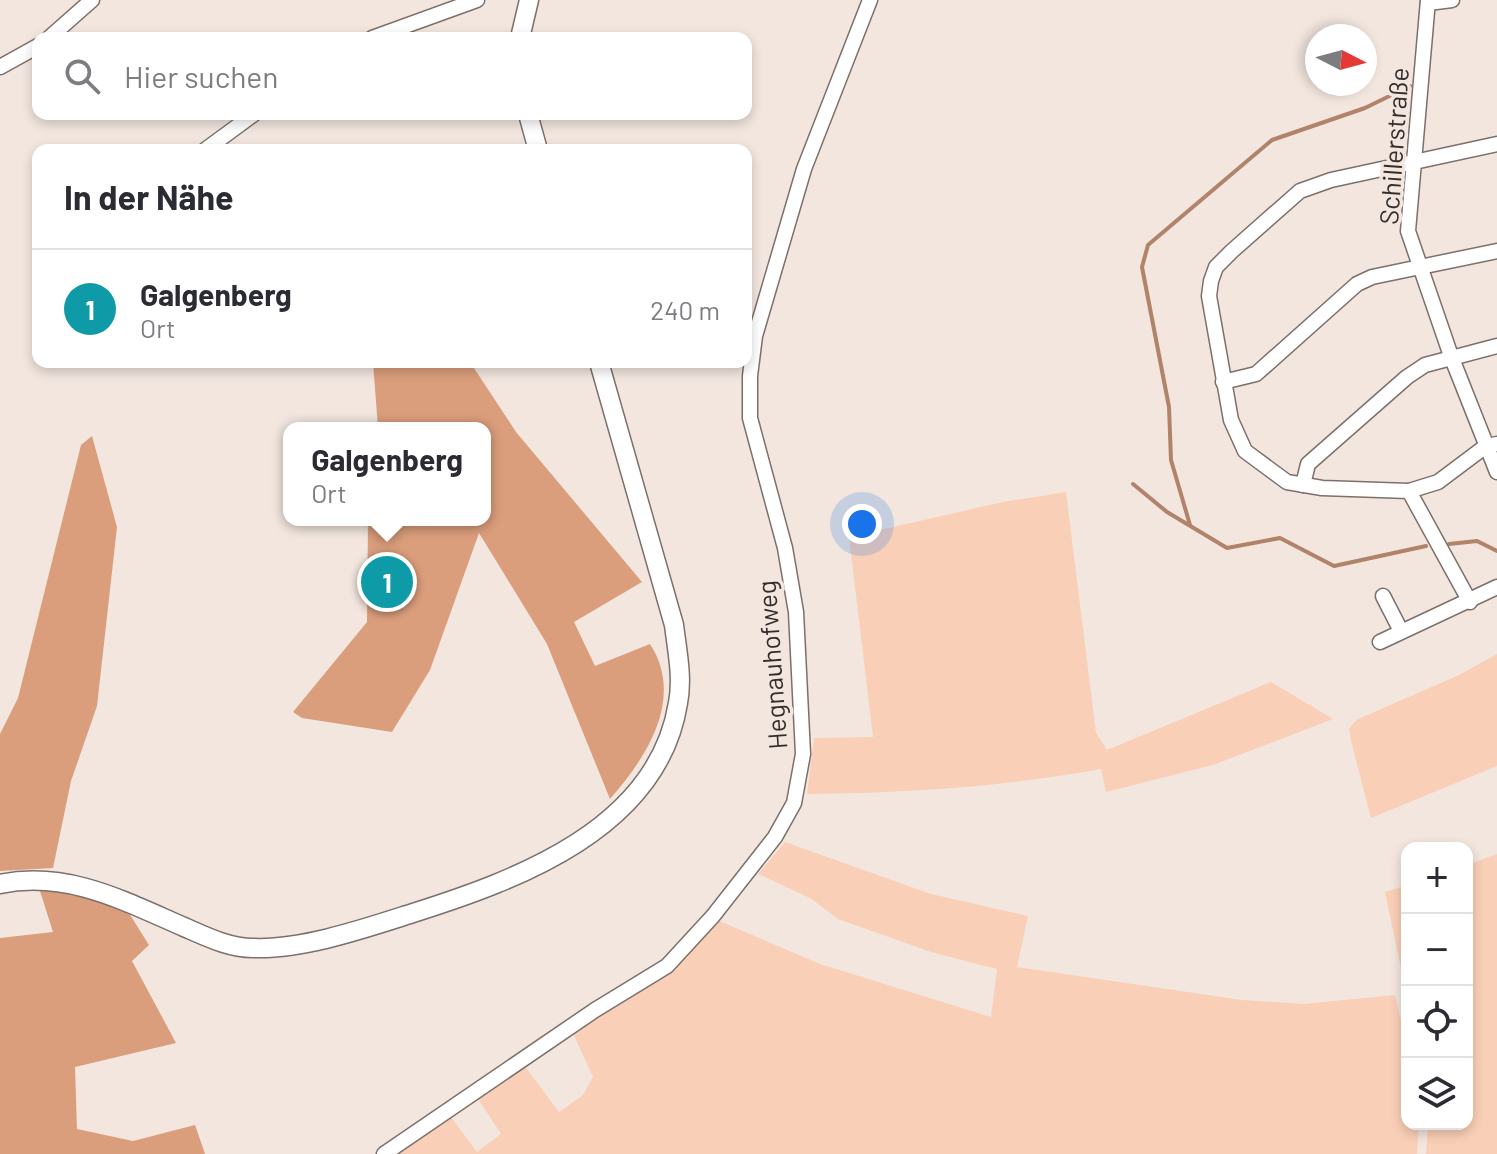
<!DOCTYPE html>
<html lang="de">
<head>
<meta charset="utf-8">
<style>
	body { margin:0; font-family:Barlow,sans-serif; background:#f7f7f7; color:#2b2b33 }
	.controls { position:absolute; right:24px; bottom:24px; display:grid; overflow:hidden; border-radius:16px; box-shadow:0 4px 12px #0003 }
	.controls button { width:72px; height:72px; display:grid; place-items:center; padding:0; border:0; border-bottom:2px solid #e1e1e2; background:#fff; color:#2b2b33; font:40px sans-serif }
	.compass { position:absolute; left:1305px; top:24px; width:72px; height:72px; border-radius:50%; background:#fff; box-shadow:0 4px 12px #0003; rotate:96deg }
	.you { position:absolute; left:862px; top:524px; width:28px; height:28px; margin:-20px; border:6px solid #fff; border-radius:50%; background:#1a73e8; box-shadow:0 0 0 12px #1a73e833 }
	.badge { display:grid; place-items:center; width:52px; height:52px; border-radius:50%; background:#884517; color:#fff; font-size:26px; font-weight:700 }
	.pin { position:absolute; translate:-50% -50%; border:4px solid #fff; box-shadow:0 2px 8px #0006 }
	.popup { position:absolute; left:283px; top:422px; width:208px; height:104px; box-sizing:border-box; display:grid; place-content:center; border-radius:16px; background:#fff; filter:drop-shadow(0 2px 6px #0005); font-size:26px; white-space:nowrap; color:#7c7c81 }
	.popup b { font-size:30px; color:#2b2b33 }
	.popup::after { content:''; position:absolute; left:50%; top:100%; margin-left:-16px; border:16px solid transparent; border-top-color:#fff }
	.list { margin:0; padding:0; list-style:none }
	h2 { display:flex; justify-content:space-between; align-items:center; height:104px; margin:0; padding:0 32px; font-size:34px }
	h2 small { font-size:26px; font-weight:400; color:#7c7c81 }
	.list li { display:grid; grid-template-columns:52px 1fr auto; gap:24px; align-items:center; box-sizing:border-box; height:120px; padding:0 32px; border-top:2px solid #e1e1e2 }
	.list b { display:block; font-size:30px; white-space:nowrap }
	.list p { margin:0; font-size:26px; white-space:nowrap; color:#7c7c81 }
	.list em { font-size:26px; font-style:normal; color:#7c7c81 }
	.icon { flex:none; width:44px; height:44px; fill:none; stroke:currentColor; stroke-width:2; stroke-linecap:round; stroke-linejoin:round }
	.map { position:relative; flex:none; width:1497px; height:1154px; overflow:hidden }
	.search { position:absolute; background:#fff; box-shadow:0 4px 12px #0003; left:32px; top:32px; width:720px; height:88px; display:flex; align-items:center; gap:20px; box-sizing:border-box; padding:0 28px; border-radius:16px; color:#7c7c81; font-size:30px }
	.panel { position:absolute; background:#fff; box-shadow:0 4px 12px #0003; left:32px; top:144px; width:720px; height:224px; border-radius:16px }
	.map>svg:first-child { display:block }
	.green { fill:#facfb7 }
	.forest { fill:#db9e7c }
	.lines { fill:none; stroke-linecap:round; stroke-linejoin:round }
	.stream { stroke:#b0836a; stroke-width:4 }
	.minor-casing { stroke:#7b706b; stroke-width:17 }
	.major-casing { stroke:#7b706b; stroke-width:21 }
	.minor { stroke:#fff; stroke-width:14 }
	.major { stroke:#fff; stroke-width:18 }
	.labels { text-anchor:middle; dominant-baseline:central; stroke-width:7; stroke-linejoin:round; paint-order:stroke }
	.street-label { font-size:26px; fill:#332e2c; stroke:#f2e6df }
</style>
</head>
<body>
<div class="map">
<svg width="1497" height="1154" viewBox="0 0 1497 1154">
	<rect width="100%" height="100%" fill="#f2e6df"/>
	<g class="green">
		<path d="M 1066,492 L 1096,733 L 1107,750 L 1271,682 L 1333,719 L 1213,765 L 1106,792 L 1101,769 C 1003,787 906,793 807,794 L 814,738 L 873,737 L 849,537 L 1003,502 Z"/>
		<path d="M 1497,654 L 1497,766 L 1371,818 L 1351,741 L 1349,729 L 1356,720 L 1457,676 Z"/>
		<path d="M 785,842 L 931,894 L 1028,916 L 1017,967 L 1242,1000 L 1304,1004 L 1395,995 L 1407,1047 L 1407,1124 L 1419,1124 L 1417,1154 L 389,1154 L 451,1117 L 477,1152 L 501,1134 L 477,1097 L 524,1065 L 559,1112 L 583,1095 L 593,1077 L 572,1031 L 675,965 L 717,920 L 820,964 L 991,1017 L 997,969 L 931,952 L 838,919 L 810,898 L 758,874 Z"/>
		<path d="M 1497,854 L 1497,1154 L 1426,1154 L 1428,1124 L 1467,1124 L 1467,865 Z"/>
		<path d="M 1407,885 L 1407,997 L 1385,892 Z"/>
	</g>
	<g class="forest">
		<path d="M 373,362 L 470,362 L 516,432 L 642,582 L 574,622 L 595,666 L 650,644 C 685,698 647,757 610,799 L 547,644 L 479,533 L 430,670 L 392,732 L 302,718 L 293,712 L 367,622 L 368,520 L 485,520 L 485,428 L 378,428 Z"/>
		<path d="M 92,436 L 117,527 L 97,706 L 71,781 L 53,868 L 0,871 L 0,734 L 18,698 L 81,445 Z"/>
		<path d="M 62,889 L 127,910 L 149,945 L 132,961 L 176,1043 L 75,1067 L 77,1129 L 133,1141 L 195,1125 L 205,1154 L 0,1154 L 0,938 L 53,932 L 40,891 Z"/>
	</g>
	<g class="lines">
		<g class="stream">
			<path d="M 1133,484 L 1167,512 L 1227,548 L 1280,538 L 1334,566 L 1426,546"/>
			<path d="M 1190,525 L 1171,460 L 1169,407 L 1142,267 L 1148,245 L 1272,140 L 1365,108 L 1410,86"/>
			<path d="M 1449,544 L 1477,541 L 1497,551"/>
		</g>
		<defs>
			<g id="minor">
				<path d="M 1428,0 L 1408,231 L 1451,356 L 1497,472"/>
				<path d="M 1428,3 L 1452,0"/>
				<path d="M 49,38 L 92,0"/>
				<path d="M 372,38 L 477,0"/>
				<path d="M 0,67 L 38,46"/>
				<path d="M 205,150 L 254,114"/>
				<path d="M 1223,382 L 1256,374 L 1357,284 L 1372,277 L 1497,251"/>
				<path d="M 1303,485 L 1308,464 L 1407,377 L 1425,365 L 1497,346"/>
				<path d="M 1409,491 L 1438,482 L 1486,446 L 1497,444"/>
				<path d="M 1383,596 L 1401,631"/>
				<path d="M 1470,602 L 1409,491 L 1322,488 L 1287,482 L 1245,451 L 1231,420 L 1209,296 L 1211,281 L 1216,267 L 1232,251 L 1300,191 L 1331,180 L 1497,144"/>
				<path d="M 1380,642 L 1497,587"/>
				<path d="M 384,1154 L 595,1010 L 667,966 L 713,916 L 775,837 L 794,803 L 803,754 L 796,612 L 785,548 L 750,418 L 750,376 L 755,336 L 804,169 L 870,0"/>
			</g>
			<g id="major">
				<path d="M 520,38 L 529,0"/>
				<path d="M 528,114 L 538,150"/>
				<path d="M 0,884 C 67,870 124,901 184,927 C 207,937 229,948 253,948 C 302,950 366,928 413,913 C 517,880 658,829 678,703 C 683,678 677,650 674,625 L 599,362"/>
			</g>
		</defs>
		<use href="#minor" class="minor-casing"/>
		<use href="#major" class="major-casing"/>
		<use href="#minor" class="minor"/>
		<use href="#major" class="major"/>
	</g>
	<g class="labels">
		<g class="street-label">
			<text transform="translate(1393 146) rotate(-86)">Schillerstraße</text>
			<text transform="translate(771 665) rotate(-94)">Hegnauhofweg</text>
		</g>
	</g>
</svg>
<div class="controls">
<button>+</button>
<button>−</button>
<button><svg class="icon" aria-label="locate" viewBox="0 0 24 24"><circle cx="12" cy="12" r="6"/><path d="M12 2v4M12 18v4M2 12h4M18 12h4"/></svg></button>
<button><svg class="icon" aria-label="layers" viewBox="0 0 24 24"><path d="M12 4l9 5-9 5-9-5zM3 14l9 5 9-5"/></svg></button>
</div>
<svg class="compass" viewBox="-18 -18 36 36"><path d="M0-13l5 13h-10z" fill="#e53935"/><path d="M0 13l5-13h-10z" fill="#7c7c81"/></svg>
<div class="you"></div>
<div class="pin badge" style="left:387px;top:582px;background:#0f9aa8">1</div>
<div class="popup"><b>Galgenberg</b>Ort</div>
<div class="search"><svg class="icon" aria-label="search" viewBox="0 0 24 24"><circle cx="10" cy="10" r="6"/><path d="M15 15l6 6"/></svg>Hier suchen</div>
<section class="panel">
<h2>In der Nähe<small></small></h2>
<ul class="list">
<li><span class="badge" style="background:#0f9aa8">1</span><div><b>Galgenberg</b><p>Ort</p></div><em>240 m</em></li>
</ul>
</section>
</div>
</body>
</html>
